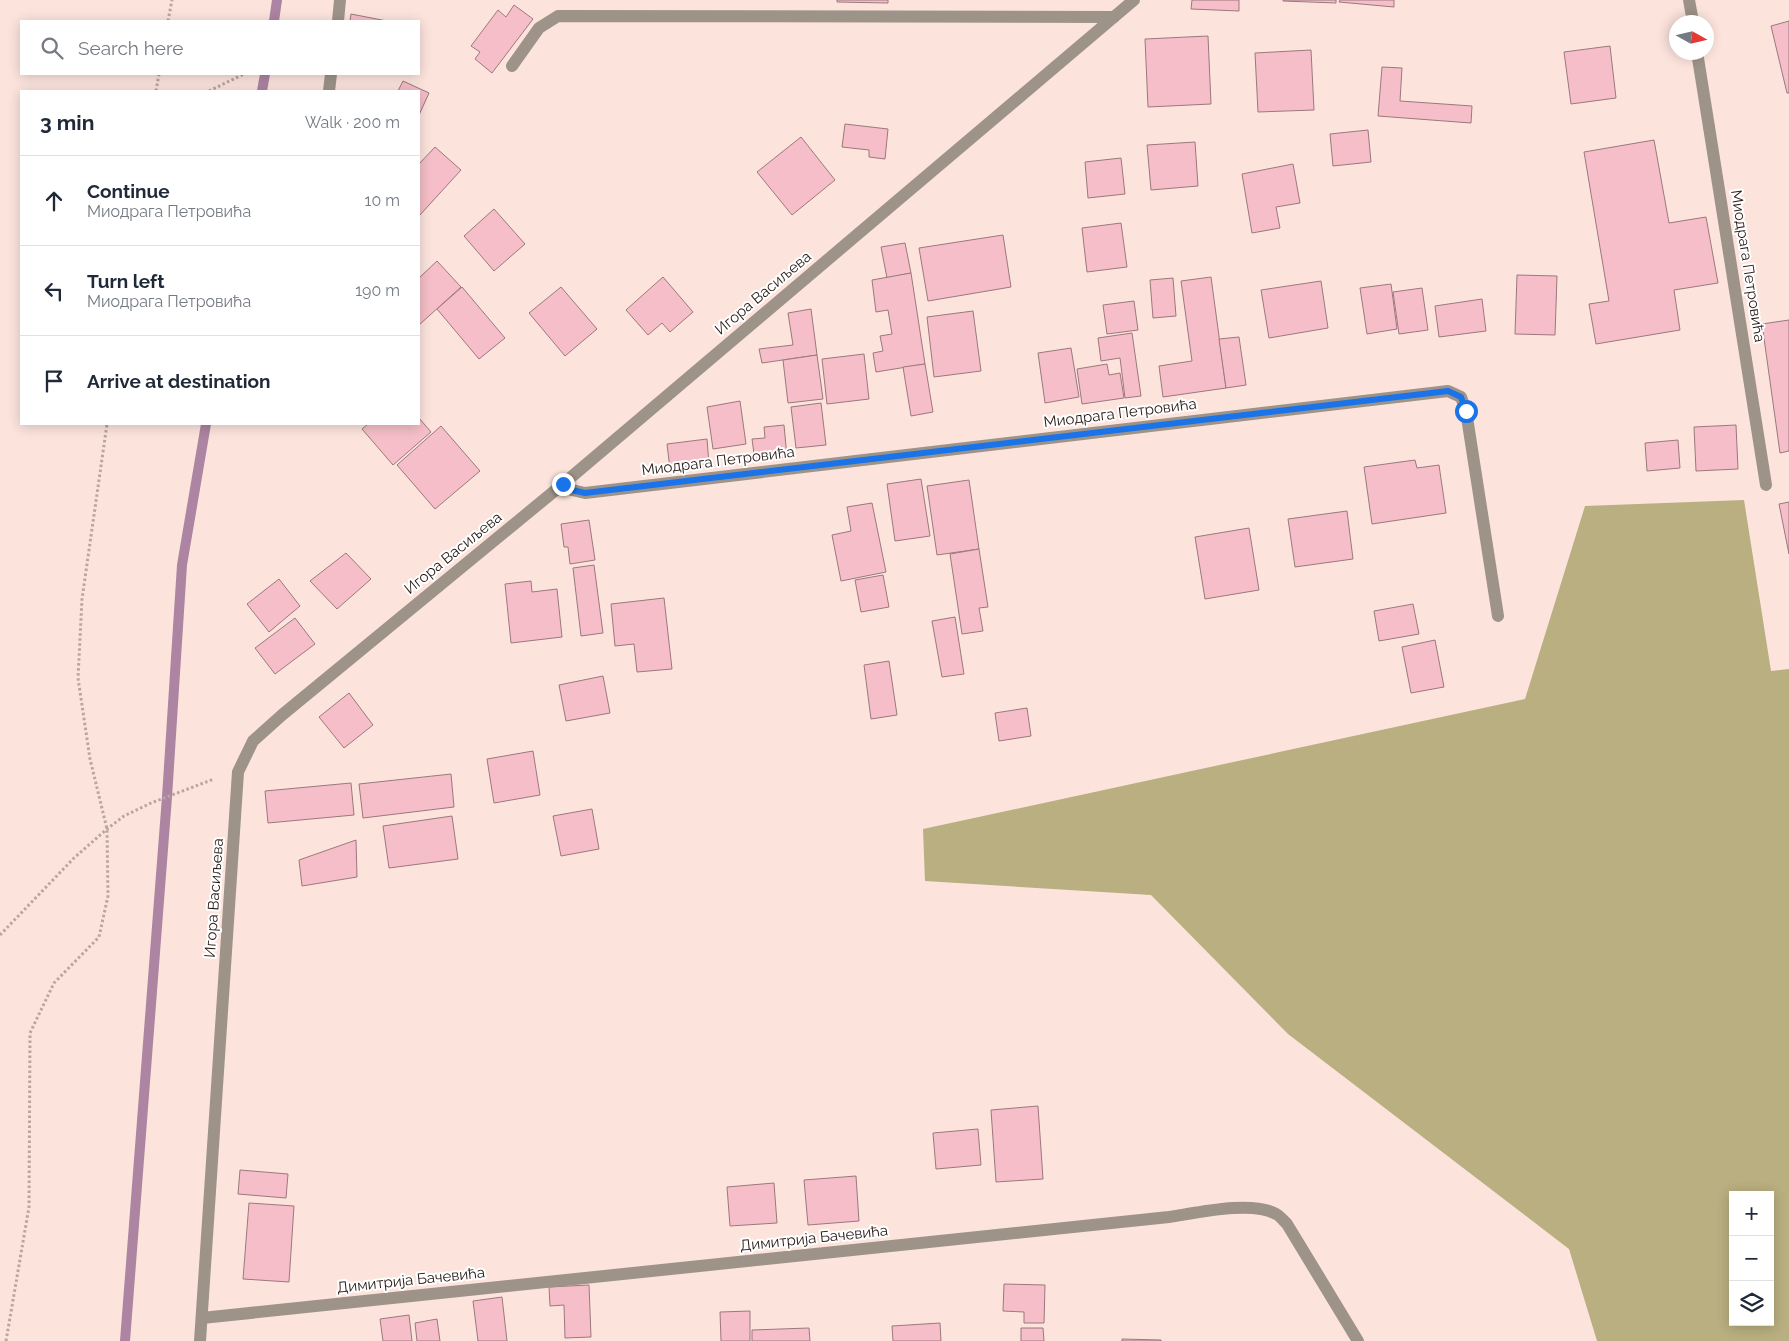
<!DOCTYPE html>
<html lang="en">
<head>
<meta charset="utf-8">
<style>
	body { margin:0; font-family:Raleway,sans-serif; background:#f2f2f3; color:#1f2937 }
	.controls { position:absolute; right:15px; bottom:15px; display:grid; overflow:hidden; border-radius:0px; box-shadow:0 2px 12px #0003 }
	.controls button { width:45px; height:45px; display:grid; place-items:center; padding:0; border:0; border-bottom:1px solid #e0e1e3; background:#fff; color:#1f2937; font:25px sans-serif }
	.compass { position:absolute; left:1669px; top:15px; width:45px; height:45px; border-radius:50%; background:#fff; box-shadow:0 2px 12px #0003; rotate:98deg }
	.stop { position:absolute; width:15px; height:15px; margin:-11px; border:4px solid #1a73e8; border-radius:50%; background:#fff }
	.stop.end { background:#1a73e8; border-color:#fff; box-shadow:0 1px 5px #0008 }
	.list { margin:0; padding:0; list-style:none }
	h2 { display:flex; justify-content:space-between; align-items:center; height:65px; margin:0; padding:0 20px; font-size:21px }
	h2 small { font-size:16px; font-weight:400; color:#747a83 }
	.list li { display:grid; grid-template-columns:32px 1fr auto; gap:15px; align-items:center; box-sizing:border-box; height:90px; padding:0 20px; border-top:1px solid #e0e1e3 }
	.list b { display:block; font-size:19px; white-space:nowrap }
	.list p { margin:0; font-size:16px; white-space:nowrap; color:#747a83 }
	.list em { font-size:16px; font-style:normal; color:#747a83 }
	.icon { flex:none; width:28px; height:28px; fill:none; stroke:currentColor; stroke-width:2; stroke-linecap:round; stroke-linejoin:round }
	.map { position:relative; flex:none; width:1789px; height:1341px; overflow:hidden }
	.search { position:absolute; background:#fff; box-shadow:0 2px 12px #0003; left:20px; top:20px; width:400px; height:55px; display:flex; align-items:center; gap:12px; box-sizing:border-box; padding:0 18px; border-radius:0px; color:#747a83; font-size:19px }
	.panel { position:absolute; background:#fff; box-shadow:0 2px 12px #0003; left:20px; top:90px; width:400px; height:335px; border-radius:0px }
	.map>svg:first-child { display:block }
	.forest { fill:#b9af80; fill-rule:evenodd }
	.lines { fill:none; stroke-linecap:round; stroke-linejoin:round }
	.stream { stroke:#ad84a2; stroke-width:10 }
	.building { fill:#f5bec8; stroke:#9c787e }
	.path { stroke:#baa59f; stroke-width:3; stroke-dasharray:2.5 2.5; stroke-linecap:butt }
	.lane { stroke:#9e9388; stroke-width:12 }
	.street { stroke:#9e9388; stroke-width:12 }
	.route { stroke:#1a73e8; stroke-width:6 }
	.labels { text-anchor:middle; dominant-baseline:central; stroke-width:4; stroke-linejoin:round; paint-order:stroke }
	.street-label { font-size:15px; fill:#271a16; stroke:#fff }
</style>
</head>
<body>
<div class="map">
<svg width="1789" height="1341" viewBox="0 0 1789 1341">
	<rect width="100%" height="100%" fill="#fce4dd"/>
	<path class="forest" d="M 1744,500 L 1771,671 L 1789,669 L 1789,1341 L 1597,1341 L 1569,1249 L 1288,1034 L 1151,895 L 925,881 L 923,829 L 1525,699 L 1585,506 ZM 1733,1195 L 1770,1195 L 1770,1322 L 1733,1322 Z"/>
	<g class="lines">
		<g class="stream">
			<path d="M 274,21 L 277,0"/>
			<path d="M 262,91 L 265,74"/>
			<path d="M 125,1341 L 167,797 L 182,565 L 206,424"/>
		</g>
	</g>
	<g class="building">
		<path d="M 837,0 L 888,0 L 888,3 L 837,2 Z"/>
		<path d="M 1192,0 L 1239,0 L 1239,11 L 1191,9 Z"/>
		<path d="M 1283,0 L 1336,0 L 1336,3 L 1283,1 Z"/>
		<path d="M 1340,0 L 1394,0 L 1394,7 L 1339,2 Z"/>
		<path d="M 514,5 L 533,19 L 492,73 L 475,59 L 480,52 L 471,46 L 498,10 L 506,17 Z"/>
		<path d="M 351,14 L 387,21 L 350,21 Z"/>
		<path d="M 1789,21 L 1789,93 L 1787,93 L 1771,26 Z"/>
		<path d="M 1208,36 L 1211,104 L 1148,107 L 1145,39 Z"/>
		<path d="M 1610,46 L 1616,98 L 1571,104 L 1564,52 Z"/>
		<path d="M 1311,50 L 1314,110 L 1258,112 L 1255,53 Z"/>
		<path d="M 1382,67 L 1402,68 L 1400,101 L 1472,106 L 1471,123 L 1378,116 Z"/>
		<path d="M 403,81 L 429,93 L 419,115 L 419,91 L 398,91 Z"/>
		<path d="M 845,124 L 888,129 L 885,159 L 869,157 L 869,150 L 842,147 Z"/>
		<path d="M 1368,130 L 1371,162 L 1333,166 L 1330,134 Z"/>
		<path d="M 801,137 L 835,180 L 792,215 L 757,172 Z"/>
		<path d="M 1654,140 L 1669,223 L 1706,217 L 1718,283 L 1674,290 L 1680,330 L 1596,344 L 1589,304 L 1609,301 L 1584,152 Z"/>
		<path d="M 1195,142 L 1198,186 L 1151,190 L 1147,145 Z"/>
		<path d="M 435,147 L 461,170 L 419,216 L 419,164 Z"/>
		<path d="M 1121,158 L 1125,194 L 1088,198 L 1085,162 Z"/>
		<path d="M 1293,164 L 1300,203 L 1276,207 L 1280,228 L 1252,233 L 1242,174 Z"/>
		<path d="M 494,209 L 525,244 L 494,271 L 464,236 Z"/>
		<path d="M 1121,223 L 1127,267 L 1087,272 L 1082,228 Z"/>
		<path d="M 1003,235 L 1011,287 L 928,301 L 919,248 Z"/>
		<path d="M 905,243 L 911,273 L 887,278 L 881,247 Z"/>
		<path d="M 437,261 L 461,287 L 419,325 L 419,278 Z"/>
		<path d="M 911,273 L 925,364 L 876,372 L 873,353 L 883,351 L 880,336 L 892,334 L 888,310 L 876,312 L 872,280 Z"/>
		<path d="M 1517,275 L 1557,276 L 1555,335 L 1515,334 Z"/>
		<path d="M 663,277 L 693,312 L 670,332 L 662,323 L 648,335 L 626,310 Z"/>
		<path d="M 1211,277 L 1226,388 L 1163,397 L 1159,366 L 1192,361 L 1181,281 Z"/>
		<path d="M 1173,278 L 1176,316 L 1153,318 L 1150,280 Z"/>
		<path d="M 1321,281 L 1328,328 L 1269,338 L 1261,290 Z"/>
		<path d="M 1391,284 L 1397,329 L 1367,334 L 1360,288 Z"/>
		<path d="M 462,287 L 505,338 L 479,359 L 437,309 Z"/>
		<path d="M 561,287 L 597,329 L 565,356 L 529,313 Z"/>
		<path d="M 1422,288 L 1428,330 L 1399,334 L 1393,292 Z"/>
		<path d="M 1482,299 L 1486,331 L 1439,337 L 1435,306 Z"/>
		<path d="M 1134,301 L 1138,330 L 1107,334 L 1103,305 Z"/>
		<path d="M 811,309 L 817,355 L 762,363 L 759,349 L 793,345 L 788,313 Z"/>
		<path d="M 973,311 L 981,371 L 934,377 L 927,317 Z"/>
		<path d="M 1789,320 L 1789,451 L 1780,453 L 1762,324 Z"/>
		<path d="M 1132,333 L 1141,396 L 1125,398 L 1120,358 L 1101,361 L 1098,338 Z"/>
		<path d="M 1239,337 L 1246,385 L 1226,388 L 1219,339 Z"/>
		<path d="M 1071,348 L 1079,397 L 1045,403 L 1038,353 Z"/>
		<path d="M 864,354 L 869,399 L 827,404 L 822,359 Z"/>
		<path d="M 817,355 L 823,399 L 788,403 L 783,360 Z"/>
		<path d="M 925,364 L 933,412 L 911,416 L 903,367 Z"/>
		<path d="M 1107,364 L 1109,375 L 1120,373 L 1124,398 L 1082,404 L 1077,369 Z"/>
		<path d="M 740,401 L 746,444 L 713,449 L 707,407 Z"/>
		<path d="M 821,403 L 826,445 L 796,448 L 791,407 Z"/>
		<path d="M 419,418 L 431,432 L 393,465 L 362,429 L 368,424 L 419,424 Z"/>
		<path d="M 784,425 L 787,457 L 755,461 L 752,439 L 765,438 L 764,427 Z"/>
		<path d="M 1736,425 L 1738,469 L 1696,471 L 1694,427 Z"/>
		<path d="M 441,426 L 480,471 L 435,509 L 397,465 Z"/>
		<path d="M 707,439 L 709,464 L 670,469 L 667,444 Z"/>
		<path d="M 1678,440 L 1680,468 L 1647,471 L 1645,443 Z"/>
		<path d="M 1415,460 L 1417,468 L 1439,465 L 1446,513 L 1372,524 L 1364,467 Z"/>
		<path d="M 921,479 L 930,536 L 895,541 L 887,484 Z"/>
		<path d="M 969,480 L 979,549 L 937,555 L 927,486 Z"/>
		<path d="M 1789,502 L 1789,554 L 1779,504 Z"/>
		<path d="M 872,503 L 886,572 L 841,581 L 832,535 L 851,531 L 847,507 Z"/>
		<path d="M 1347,511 L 1353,559 L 1295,567 L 1288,519 Z"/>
		<path d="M 589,520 L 595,560 L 570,564 L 568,547 L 564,547 L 561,524 Z"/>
		<path d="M 1249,528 L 1259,590 L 1205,599 L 1195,537 Z"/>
		<path d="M 979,549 L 988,607 L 979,608 L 983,631 L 962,634 L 950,554 Z"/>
		<path d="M 346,553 L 371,579 L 337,609 L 310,581 Z"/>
		<path d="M 594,565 L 603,633 L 581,636 L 573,568 Z"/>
		<path d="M 883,575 L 889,607 L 861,612 L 855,580 Z"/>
		<path d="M 279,579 L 300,606 L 269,632 L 247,604 Z"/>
		<path d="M 531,581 L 532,592 L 557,589 L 562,637 L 511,643 L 505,584 Z"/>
		<path d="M 664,598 L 672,669 L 637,672 L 634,644 L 615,646 L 611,604 Z"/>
		<path d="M 1413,604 L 1419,634 L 1379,641 L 1374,611 Z"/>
		<path d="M 955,617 L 964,674 L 942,677 L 932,621 Z"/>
		<path d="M 295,618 L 315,644 L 275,674 L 255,648 Z"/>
		<path d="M 1435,640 L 1444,687 L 1411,693 L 1402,647 Z"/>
		<path d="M 889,661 L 897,715 L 871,719 L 864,665 Z"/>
		<path d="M 603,676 L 610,713 L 566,721 L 559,685 Z"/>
		<path d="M 349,693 L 373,725 L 344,748 L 319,717 Z"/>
		<path d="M 1027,708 L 1031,736 L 999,741 L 995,713 Z"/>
		<path d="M 533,751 L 540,795 L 494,803 L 487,759 Z"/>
		<path d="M 451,774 L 454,807 L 363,818 L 359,784 Z"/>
		<path d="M 351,783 L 354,815 L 268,823 L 265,791 Z"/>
		<path d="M 592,809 L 599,849 L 561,856 L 553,816 Z"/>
		<path d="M 452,816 L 458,859 L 389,868 L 383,826 Z"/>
		<path d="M 356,840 L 357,877 L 302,886 L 299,860 Z"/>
		<path d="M 1038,1106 L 1043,1179 L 996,1182 L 991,1110 Z"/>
		<path d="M 978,1129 L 981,1165 L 936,1169 L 933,1133 Z"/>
		<path d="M 240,1170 L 288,1174 L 286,1198 L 238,1194 Z"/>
		<path d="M 856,1176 L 859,1221 L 808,1225 L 804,1180 Z"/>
		<path d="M 774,1183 L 777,1223 L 730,1226 L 727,1187 Z"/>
		<path d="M 249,1203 L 294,1206 L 289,1282 L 243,1279 Z"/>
		<path d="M 1004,1284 L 1045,1285 L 1044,1323 L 1024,1323 L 1024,1312 L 1003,1311 Z"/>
		<path d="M 589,1285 L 591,1337 L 565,1338 L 564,1305 L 550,1306 L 549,1287 Z"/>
		<path d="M 502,1297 L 507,1341 L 478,1341 L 473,1301 Z"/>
		<path d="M 750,1311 L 750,1341 L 721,1341 L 720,1312 Z"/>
		<path d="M 409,1315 L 412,1341 L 383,1341 L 380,1319 Z"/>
		<path d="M 437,1319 L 440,1341 L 417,1341 L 415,1323 Z"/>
		<path d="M 940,1323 L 941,1341 L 893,1341 L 892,1326 Z"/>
		<path d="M 809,1328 L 810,1341 L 752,1341 L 752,1330 Z"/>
		<path d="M 1021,1328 L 1043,1328 L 1044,1341 L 1021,1341 Z"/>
		<path d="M 1122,1339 L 1161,1340 L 1161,1341 L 1122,1341 Z"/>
	</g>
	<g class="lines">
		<g class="path">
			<path d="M 168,21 L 172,0"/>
			<path d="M 156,91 L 159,74"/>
			<path d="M 209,91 L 244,74"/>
			<path d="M 0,935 L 74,858 L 107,829 L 124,816 L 151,803 L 214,779"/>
			<path d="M 6,1341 L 29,1207 L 30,1033 L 54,983 L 99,937 L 108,896 L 107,829 L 90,759 L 78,678 L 82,599 L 107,424"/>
		</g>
		<path class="lane" d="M 1709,127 L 1766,485"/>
		<g class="street">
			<path d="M 1689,0 L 1693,22"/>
			<path d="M 338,21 L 340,0"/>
			<path d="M 1697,52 L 1709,127"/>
			<path d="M 512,66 L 539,28 L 558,16 L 1114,17"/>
			<path d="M 329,91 L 331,74"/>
			<path d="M 563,484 L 572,490 L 585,493 L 1448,391 L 1461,397 L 1466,411 L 1498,616"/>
			<path d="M 202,1318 L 1169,1217 C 1196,1213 1252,1200 1276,1214 C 1280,1216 1284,1221 1287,1224 L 1358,1341"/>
			<path d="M 200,1341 L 238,772 L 253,741 L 282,715 L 563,484 L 1134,0"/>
		</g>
	</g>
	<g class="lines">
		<path class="route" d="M 563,484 L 572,490 L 585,493 L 1448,391 L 1461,397 L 1466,411"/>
	</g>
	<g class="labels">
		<g class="street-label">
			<text transform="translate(1748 266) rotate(81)">Миодрага Петровића</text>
			<text transform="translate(763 293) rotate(-40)">Игора Васиљева</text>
			<text transform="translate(1120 413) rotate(-7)">Миодрага Петровића</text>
			<text transform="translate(718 461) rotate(-7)">Миодрага Петровића</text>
			<text transform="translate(453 553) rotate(-39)">Игора Васиљева</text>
			<text transform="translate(214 898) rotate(-86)">Игора Васиљева</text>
			<text transform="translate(814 1238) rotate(-6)">Димитрија Бачевића</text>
			<text transform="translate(411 1280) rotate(-6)">Димитрија Бачевића</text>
		</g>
	</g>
</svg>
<div class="controls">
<button>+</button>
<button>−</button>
<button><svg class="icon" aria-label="layers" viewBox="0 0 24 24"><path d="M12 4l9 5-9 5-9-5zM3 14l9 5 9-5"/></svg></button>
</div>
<svg class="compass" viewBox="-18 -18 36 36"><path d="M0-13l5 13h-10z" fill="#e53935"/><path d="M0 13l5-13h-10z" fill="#747a83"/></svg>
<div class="stop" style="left:1466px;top:411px"></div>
<div class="stop end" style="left:563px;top:484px"></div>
<div class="search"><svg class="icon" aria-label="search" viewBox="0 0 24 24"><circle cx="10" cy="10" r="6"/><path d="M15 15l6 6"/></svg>Search here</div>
<section class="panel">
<h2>3 min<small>Walk · 200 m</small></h2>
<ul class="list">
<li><svg class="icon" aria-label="ahead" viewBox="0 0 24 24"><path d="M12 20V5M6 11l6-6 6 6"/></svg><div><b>Continue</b><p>Миодрага Петровића</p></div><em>10 m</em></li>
<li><svg class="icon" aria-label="left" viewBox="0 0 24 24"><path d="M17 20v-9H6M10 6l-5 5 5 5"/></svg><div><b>Turn left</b><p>Миодрага Петровића</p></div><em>190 m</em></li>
<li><svg class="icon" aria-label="arrive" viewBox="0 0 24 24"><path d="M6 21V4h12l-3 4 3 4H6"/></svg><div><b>Arrive at destination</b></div></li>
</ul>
</section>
</div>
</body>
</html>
